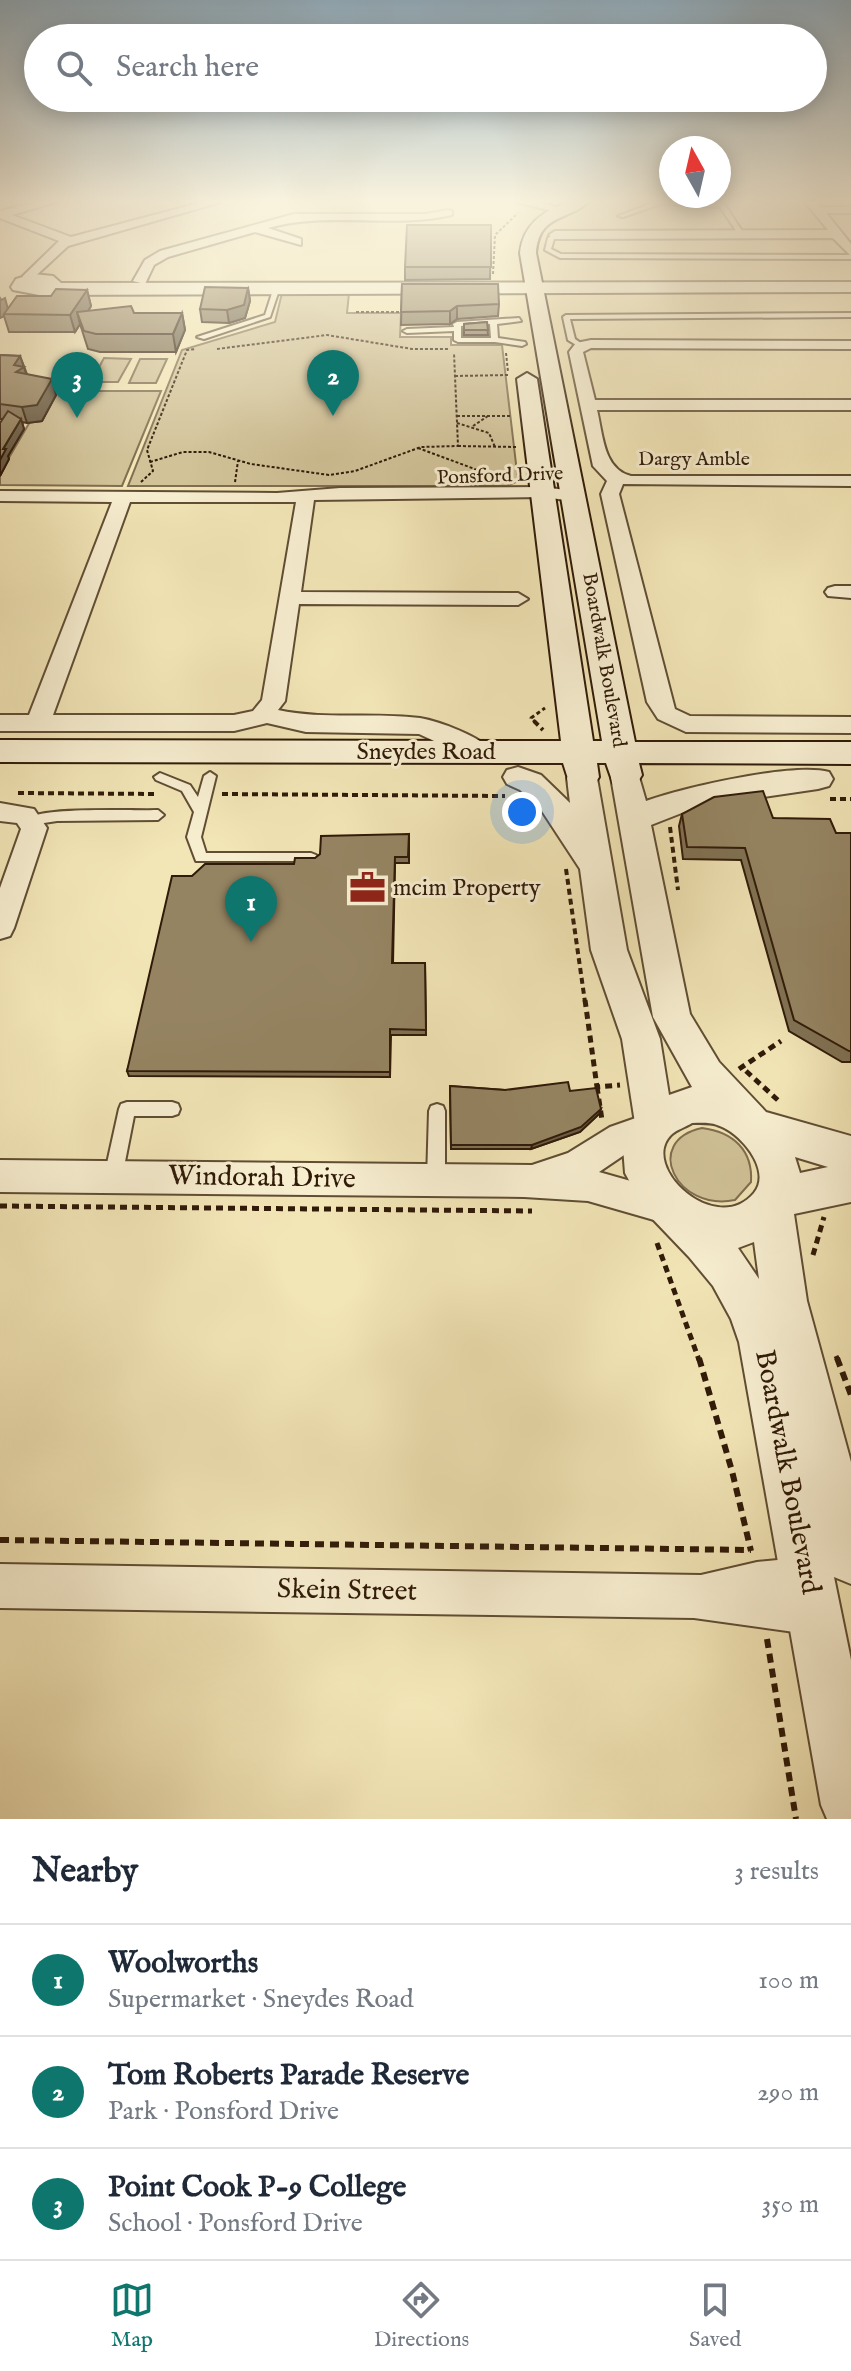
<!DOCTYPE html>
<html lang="en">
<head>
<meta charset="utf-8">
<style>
	body { margin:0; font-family:"IM FELL English",serif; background:#f2f2f3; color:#1f2937 }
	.compass { position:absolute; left:659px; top:136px; width:72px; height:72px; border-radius:50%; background:#fff; box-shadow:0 4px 20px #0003; rotate:352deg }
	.you { position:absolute; left:522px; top:812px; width:28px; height:28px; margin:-20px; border:6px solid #fff; border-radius:50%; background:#1a73e8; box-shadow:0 0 0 12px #1a73e833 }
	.badge { display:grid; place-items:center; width:52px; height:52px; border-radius:50%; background:#0f766e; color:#fff; font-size:26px; font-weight:700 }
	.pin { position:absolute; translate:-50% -66px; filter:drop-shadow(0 2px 4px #0008) }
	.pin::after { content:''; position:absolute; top:42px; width:28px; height:24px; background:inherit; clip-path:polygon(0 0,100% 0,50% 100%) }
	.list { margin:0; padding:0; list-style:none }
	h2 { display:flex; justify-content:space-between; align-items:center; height:104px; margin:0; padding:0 32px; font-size:34px }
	h2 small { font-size:26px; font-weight:400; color:#747a83 }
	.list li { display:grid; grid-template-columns:52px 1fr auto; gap:24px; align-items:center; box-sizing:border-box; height:112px; padding:0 32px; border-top:2px solid #e0e1e3 }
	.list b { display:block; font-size:30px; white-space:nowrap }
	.list p { margin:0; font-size:26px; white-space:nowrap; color:#747a83 }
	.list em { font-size:26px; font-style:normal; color:#747a83 }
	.icon { flex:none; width:44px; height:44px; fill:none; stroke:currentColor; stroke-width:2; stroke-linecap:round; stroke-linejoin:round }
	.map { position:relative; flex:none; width:851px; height:1819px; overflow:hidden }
	.search { position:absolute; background:#fff; box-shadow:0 4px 20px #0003; left:24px; right:24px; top:24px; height:88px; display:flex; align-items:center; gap:20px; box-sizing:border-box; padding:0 28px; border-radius:44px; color:#747a83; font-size:30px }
	.sheet { height:440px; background:#fff }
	nav { display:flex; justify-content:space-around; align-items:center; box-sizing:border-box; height:112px; border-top:2px solid #e0e1e3; background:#fff; font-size:22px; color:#747a83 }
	nav a { display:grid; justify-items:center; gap:4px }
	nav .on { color:#0f766e }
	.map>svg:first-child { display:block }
	.green { fill:#d1c298; stroke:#806e50; stroke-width:2 }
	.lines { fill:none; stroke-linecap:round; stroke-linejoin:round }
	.service-casing { stroke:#604d34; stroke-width:4 }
	.minor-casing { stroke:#604d34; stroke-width:4 }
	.tertiary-casing { stroke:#604d34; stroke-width:4 }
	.secondary-casing { stroke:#301a08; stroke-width:4 }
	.path-far4 { stroke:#301a08; stroke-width:2; stroke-dasharray:3 2; stroke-linecap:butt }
	.path-far3 { stroke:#301a08; stroke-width:3; stroke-dasharray:4 3; stroke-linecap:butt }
	.path-far2 { stroke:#301a08; stroke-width:4; stroke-dasharray:6 4; stroke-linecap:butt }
	.path-far1 { stroke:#301a08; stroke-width:5; stroke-dasharray:7 5; stroke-linecap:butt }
	.path { stroke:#301a08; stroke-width:6; stroke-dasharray:9 6; stroke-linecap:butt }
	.service { fill:#f7eed0; fill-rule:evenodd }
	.minor { fill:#f7eed0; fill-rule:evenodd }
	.tertiary { fill:#f7eed0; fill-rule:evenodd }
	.secondary { fill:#f7eed0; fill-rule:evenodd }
	.wall { fill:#807254; stroke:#301a08; stroke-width:2 }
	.shaded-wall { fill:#685c45; stroke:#301a08; stroke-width:2 }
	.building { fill:#958462; stroke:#301a08; stroke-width:2 }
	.labels { text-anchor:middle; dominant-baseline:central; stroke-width:6; stroke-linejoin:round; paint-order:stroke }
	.far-street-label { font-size:20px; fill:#301a08; stroke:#f7eed0 }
	.street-label { font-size:24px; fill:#301a08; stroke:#f7eed0 }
	.poi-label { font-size:24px; fill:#301a08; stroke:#f7eed0; text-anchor:start }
	.near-street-label { font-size:28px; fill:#301a08; stroke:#f7eed0 }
</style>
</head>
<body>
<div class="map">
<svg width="851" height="1819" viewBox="0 0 851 1819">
	<rect width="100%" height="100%" fill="#f2e5b6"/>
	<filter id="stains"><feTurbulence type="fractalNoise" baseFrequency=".0025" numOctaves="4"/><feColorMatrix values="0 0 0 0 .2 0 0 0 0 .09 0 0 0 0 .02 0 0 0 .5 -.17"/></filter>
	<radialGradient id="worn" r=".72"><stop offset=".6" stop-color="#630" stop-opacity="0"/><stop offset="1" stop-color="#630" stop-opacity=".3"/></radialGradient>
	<g class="green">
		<path d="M 282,293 L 349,293 L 347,313 L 401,313 L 400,337 L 451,337 L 451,345 L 502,345 L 518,481 L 507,486 L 128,486 L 182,350 L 275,322 Z"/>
		<path d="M 104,358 L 131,359 L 118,382 L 91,382 Z"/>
		<path d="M 140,359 L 167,359 L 156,383 L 129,383 Z"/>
		<path d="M 48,391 L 161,391 L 122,486 L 0,485 L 0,473 Z"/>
		<path d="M 702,1128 C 733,1132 753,1150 751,1182 L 735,1200 C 676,1212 642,1141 702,1128 Z"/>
	</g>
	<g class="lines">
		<defs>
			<g id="service">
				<path d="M 655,202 L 723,202 L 744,234 L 739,235 L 720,207 L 661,204 L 623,217 L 618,216 Z"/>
				<path d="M 555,233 L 558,235 L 554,239 L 551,249 L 561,254 L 851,255 L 851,259 L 560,258 L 545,250 L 548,238 Z"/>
				<path d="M 277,285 L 280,287 L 270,317 L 204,339 L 197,337 L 265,315 L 274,287 Z"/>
				<path d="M 851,313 L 851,317 L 570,319 L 575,339 L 585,346 L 581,348 L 568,340 L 563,317 L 566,315 Z"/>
				<path d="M 519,318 L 521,321 L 497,324 L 498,338 L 525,342 L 526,344 L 522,346 L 495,342 L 458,342 L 454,340 L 454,331 L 407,333 L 403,331 L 407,329 L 454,327 L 453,324 L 457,322 ZM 490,324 L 491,338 L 461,338 L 461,326 Z"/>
				<path d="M 210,772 L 216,776 L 201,837 L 206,853 L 311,853 L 316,855 L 318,858 L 316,861 L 196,861 L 187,837 L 194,812 L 182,791 L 156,780 L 154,777 L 160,773 L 190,785 L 198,797 L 204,776 Z"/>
				<path d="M 158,810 L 164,815 L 158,820 L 57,821 L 31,825 L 25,820 C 40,806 132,811 158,810 Z"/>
				<path d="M 127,1102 L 172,1102 L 178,1104 L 180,1109 L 178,1114 L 172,1116 L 134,1116 L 122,1177 L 119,1183 L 113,1185 L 107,1183 L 104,1177 L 119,1109 L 121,1104 Z"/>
				<path d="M 437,1104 L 443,1106 L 445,1111 L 445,1180 L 442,1186 L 436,1188 L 430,1186 L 427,1180 L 429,1111 L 431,1106 Z"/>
			</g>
			<g id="minor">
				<path d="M 37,202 L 56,202 L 12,215 L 71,237 L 203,202 L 221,202 L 68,246 L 28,283 L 22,279 L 23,276 L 59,241 L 0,218 L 0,211 Z"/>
				<path d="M 517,202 L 538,202 L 566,210 L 560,213 Z"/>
				<path d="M 805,202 L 817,202 L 821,207 L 851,207 L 851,213 L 826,213 L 851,244 L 851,256 L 833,238 L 555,239 L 549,235 L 555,231 L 828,230 Z"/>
				<path d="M 448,210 L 452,211 L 452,215 C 391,229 328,211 268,228 L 301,239 L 301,245 L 255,232 L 168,257 L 154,265 L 145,284 L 133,281 L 145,260 L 160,251 L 294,214 L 426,214 Z"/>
				<path d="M 591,340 L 851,341 L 851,349 L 591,348 L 583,352 L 595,400 L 851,400 L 851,410 L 597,410 C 603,434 603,469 631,476 L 851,476 L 851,486 L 623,484 L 619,494 L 675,709 L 690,716 L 851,717 L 851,733 L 686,732 L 658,719 L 647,702 L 601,494 L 607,481 L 593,466 L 569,352 L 576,343 Z"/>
				<path d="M 542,487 L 574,491 L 583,496 L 574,501 L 542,497 L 314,500 L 301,592 L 518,593 L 528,599 L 518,605 L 299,604 L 285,701 L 278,710 C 325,720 373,712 420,718 C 438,721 483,737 492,752 L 489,758 L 471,758 L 419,734 L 306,732 L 267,723 L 234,731 L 0,731 L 0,715 L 29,715 L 112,502 L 0,501 L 0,491 L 277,493 L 340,488 ZM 130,502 L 296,502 L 262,700 L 253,711 L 234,715 L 53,715 Z"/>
				<path d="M 835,586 L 851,586 L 851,598 L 828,596 L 825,592 L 828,588 Z"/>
				<path d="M 0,803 L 34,809 L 47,828 L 14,928 L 10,936 L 0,939 L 0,888 L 21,829 L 17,823 L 0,821 Z"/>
				<path d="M 650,1113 L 662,1117 L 667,1128 L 662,1139 L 633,1149 L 599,1172 L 680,1195 L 686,1207 L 680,1219 L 668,1224 L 588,1201 L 524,1197 L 0,1192 L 0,1160 L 532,1165 L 568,1153 L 610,1127 Z"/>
				<path d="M 809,1557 L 825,1563 L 831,1579 L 825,1594 L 832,1597 L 838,1613 L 832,1629 L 816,1635 L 694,1618 L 0,1608 L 0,1564 L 701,1575 L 757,1562 Z"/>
			</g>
			<g id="tertiary">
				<path d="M 33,274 L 53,276 L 61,283 L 851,282 L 851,292 L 39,295 L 13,290 L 11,287 L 16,279 Z"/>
				<path d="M 518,767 L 541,775 L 570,803 L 567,778 L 571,771 L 582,768 L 593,771 L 597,778 L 627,950 L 660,1039 L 669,1095 L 692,1087 L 653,1017 L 611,777 L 615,770 L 626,767 L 637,770 L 646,801 C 682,788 794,762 829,772 L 833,779 L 829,786 L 818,789 L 697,807 L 651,825 L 690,1014 L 719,1062 L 766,1112 L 851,1136 L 851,1202 L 794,1214 L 807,1301 L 851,1462 L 851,1584 L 834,1577 L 851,1660 L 851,1819 L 827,1819 L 821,1805 L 739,1342 L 731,1319 L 713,1286 L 689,1257 L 646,1212 L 625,1173 L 623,1147 L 635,1123 L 622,1039 L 591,950 L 580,869 L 540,808 L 520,790 L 507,784 L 503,777 L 507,770 ZM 692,1123 C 700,1123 709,1122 717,1125 C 739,1131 773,1170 754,1193 C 716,1238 639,1167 671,1135 C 676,1130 686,1127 692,1123 ZM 795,1157 L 828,1167 L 800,1173 ZM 754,1242 L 759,1279 L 738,1248 Z"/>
			</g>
			<path id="secondary" d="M 567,202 L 589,202 C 567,221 539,214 536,253 L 635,742 L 851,742 L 851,764 L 639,763 L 642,775 L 637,783 L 625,786 L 613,783 L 606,763 L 597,763 L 599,777 L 594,785 L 582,788 L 570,785 L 563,763 L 0,762 L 0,740 L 561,741 L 517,379 L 527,373 L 537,379 L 593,741 L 602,741 L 520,253 C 523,225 542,212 567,202 Z"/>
		</defs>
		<use href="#service" class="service-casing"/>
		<use href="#minor" class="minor-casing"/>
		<use href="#tertiary" class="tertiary-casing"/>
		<use href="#secondary" class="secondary-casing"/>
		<g class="path-far4">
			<path d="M 493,274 L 495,235 L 518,213"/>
			<path d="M 356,312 L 405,312"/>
			<path d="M 217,349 L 327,335 L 412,349 L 449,349"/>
			<path d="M 506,353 L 508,372"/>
			<path d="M 455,376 L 509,375"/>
			<path d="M 457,416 L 511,416"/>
			<path d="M 457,423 L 489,433 L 495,447"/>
			<path d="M 473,426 L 488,416"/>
			<path d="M 458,446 L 516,447"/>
			<path d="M 418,448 L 491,475"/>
			<path d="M 150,462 L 183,452 L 209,452 L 251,464 L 329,475 L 355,471 L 421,447 L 458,446 L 454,353"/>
			<path d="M 141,482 L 153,471 L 147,450 L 187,350 L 196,349"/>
			<path d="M 235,482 L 238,461"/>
		</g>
		<path class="path-far3" d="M 536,723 L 531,718 L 545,708"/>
		<g class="path-far2">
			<path d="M 534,721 L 543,730"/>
			<path d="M 18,793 L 157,794"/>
			<path d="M 222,794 L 505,796"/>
			<path d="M 830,799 L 851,799"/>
			<path d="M 670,827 L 678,890"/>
			<path d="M 566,869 L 585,1002"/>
		</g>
		<g class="path-far1">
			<path d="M 585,1000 L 597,1087 L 620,1085"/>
			<path d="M 739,1069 L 781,1041"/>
			<path d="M 746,1071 L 781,1103"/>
			<path d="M 597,1087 L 602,1120"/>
			<path d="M 0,1206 L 532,1211"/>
			<path d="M 657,1243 L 699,1360"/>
			<path d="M 813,1255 L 824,1217"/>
			<path d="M 836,1356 L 838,1360"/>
		</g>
		<g class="path">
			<path d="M 699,1358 L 732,1471 L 751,1551"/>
			<path d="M 837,1358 L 851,1395"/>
			<path d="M 0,1540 L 751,1550"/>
			<path d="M 767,1639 L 796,1819"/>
		</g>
		<use href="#service" class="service"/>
		<use href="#minor" class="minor"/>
		<use href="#tertiary" class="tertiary"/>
		<use href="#secondary" class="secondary"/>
	</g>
	<g class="wall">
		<path d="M 491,225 L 490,279 L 405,280 L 405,267 Z"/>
		<path d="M 402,284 L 499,304 L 498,316 L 457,319 L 450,324 L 401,325 Z"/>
		<path d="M 248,288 L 250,301 L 245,318 L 229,323 L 202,322 L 200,309 Z"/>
		<path d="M 87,290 L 91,306 L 88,311 L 134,313 L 182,313 L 185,330 L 176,352 L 100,352 L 88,349 L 80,324 L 75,332 L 9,332 L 4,316 L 0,318 L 0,298 L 8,309 L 51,296 Z"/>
		<path d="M 487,322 L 488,335 L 464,335 L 464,324 Z"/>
		<path d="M 0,355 L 20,356 L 27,374 L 56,395 L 42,421 L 27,423 L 22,422 L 24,429 L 8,456 L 9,459 L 0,476 L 2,419 L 0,419 Z"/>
		<path d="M 682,814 L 773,818 L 836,833 L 851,833 L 851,1062 L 842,1062 L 789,1031 L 741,860 L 683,859 L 679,826 Z"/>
		<path d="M 409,834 L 409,863 L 395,863 L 393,963 L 425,963 L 426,1035 L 391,1035 L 390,1077 L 129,1076 L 127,1071 L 192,876 L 294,864 Z"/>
		<path d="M 450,1086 L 505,1090 L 570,1091 L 599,1114 L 580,1132 L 531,1149 L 451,1149 Z"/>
	</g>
	<g class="shaded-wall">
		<path d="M 248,288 L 250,301 L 245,318 L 229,323 L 227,310 Z"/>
		<path d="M 87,290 L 91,306 L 81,323 L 77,312 L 80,324 L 75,332 L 70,315 Z"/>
		<path d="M 5,298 L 9,313 L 4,314 L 4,316 L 0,318 L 0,301 Z"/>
		<path d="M 457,306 L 457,319 L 450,324 L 450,311 Z"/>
		<path d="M 182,313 L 185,330 L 176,352 L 173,334 Z"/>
		<path d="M 20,356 L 29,382 L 21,388 L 14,365 Z"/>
		<path d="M 52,379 L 56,395 L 42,421 L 27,423 L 22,407 Z"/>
		<path d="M 21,419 L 24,429 L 8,456 L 9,459 L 0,476 L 0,460 L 3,449 Z"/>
		<path d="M 601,1109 L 599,1114 L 580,1132 L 531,1149 L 532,1145 Z"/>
	</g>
	<g class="building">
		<path d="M 407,225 L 491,225 L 491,267 L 405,267 Z"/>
		<path d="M 402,284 L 498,284 L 499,304 L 457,306 L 450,311 L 401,312 Z"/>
		<path d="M 205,287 L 248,288 L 244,305 L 227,310 L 200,309 Z"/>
		<path d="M 56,289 L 87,290 L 70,315 L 4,314 L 17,296 L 51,296 Z"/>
		<path d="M 131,306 L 134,313 L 182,313 L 173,334 L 96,334 L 84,331 L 77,312 Z"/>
		<path d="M 487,322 L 488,330 L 464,330 L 464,324 Z"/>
		<path d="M 0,355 L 20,356 L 14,365 L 24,367 L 16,372 L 52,379 L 37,405 L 22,407 L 0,404 Z"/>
		<path d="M 8,411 L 21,419 L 3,449 L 6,449 L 0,460 L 0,423 Z"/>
		<path d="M 763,791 L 773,818 L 830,819 L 836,833 L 851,833 L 851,1051 L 849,1051 L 794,1020 L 745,848 L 687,847 L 682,814 L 714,797 Z"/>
		<path d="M 409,834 L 408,857 L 395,857 L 392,963 L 425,963 L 426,1030 L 390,1029 L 390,1072 L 127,1071 L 172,876 L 192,876 L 205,864 L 294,864 L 295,858 L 315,858 L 320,854 L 321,836 Z"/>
		<path d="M 568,1082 L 570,1091 L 596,1088 L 601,1109 L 581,1127 L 532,1145 L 451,1145 L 450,1086 L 505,1090 Z"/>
	</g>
	<linearGradient id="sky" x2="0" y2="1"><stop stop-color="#91acbc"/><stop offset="0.44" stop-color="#f9f3de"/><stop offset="1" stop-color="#f9f3de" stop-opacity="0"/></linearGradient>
	<rect width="851" height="457" fill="url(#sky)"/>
	<defs>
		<symbol id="office-bare" viewBox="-9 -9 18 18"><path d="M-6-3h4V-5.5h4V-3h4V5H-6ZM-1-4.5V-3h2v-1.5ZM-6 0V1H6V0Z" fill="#8f2418" stroke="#f7eed0" stroke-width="2.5" paint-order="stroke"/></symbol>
	</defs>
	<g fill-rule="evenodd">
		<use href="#office-bare" x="342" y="862" width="51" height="51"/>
	</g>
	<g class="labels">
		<g class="far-street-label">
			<text x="694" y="459">Dargy Amble</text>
			<text transform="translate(500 476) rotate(-2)">Ponsford Drive</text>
			<text transform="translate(604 660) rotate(80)">Boardwalk Boulevard</text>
		</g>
		<g class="street-label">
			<text x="426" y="752">Sneydes Road</text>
		</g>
		<g class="poi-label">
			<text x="393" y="888">mcim Property</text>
		</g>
		<g class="near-street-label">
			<text transform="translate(262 1178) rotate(1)">Windorah Drive</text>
			<text transform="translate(787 1472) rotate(79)">Boardwalk Boulevard</text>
			<text transform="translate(347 1591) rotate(1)">Skein Street</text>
		</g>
	</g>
	<rect width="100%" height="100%" filter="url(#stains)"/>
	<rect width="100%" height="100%" fill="url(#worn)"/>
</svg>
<svg class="compass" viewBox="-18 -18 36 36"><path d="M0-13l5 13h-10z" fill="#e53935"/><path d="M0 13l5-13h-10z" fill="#747a83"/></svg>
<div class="you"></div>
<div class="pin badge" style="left:251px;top:942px">1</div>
<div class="pin badge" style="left:333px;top:416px">2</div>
<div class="pin badge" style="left:77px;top:418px">3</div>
<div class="search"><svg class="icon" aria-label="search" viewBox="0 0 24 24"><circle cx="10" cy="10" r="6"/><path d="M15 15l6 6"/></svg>Search here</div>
</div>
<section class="sheet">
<h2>Nearby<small>3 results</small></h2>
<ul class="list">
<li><span class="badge">1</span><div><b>Woolworths</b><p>Supermarket · Sneydes Road</p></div><em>100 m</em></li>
<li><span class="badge">2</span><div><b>Tom Roberts Parade Reserve</b><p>Park · Ponsford Drive</p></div><em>290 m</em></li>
<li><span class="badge">3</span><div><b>Point Cook P-9 College</b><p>School · Ponsford Drive</p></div><em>350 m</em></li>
</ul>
</section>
<nav>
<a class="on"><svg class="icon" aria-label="map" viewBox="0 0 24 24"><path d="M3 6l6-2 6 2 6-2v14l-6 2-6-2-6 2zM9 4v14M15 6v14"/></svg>Map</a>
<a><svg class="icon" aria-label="directions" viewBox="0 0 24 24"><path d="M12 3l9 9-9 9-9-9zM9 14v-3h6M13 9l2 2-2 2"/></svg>Directions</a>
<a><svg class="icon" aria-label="saved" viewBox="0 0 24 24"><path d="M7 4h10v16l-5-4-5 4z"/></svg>Saved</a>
</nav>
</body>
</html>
